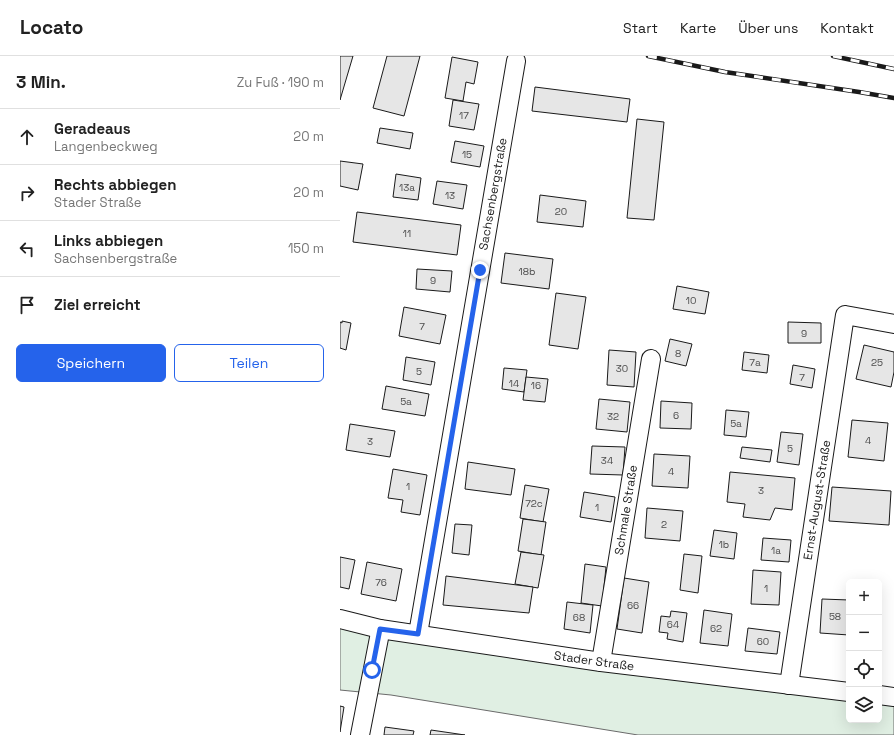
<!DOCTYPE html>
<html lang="de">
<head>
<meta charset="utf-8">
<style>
	body { margin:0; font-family:"Space Grotesk",sans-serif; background:#f6f6f6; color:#222 }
	.controls { position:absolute; right:12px; bottom:12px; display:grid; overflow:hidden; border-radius:6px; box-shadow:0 4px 16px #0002 }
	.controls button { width:36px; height:36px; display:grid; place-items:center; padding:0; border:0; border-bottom:1px solid #e0e0e0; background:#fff; color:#222; font:20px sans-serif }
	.stop { position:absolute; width:12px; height:12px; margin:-9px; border:3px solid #2563eb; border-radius:50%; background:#fff }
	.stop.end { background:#2563eb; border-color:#fff; box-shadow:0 1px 4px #0008 }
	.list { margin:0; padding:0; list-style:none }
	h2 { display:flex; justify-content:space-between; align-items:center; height:52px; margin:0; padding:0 16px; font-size:17px }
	h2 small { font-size:13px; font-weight:400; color:#767676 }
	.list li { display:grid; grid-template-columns:26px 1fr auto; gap:12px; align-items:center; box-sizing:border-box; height:56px; padding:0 16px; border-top:1px solid #e0e0e0 }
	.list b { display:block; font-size:15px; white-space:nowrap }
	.list p { margin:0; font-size:13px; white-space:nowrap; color:#767676 }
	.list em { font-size:13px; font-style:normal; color:#767676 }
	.actions { display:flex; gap:8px; padding:12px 16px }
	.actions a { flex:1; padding:9px 0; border:1px solid #2563eb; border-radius:6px; text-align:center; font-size:14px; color:#2563eb }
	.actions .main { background:#2563eb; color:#fff }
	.icon { flex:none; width:22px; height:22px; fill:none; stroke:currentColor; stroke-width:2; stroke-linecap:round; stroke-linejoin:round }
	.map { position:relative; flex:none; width:554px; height:679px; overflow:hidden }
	header { display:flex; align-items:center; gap:24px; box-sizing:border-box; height:56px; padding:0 20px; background:#fff; border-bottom:1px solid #e0e0e0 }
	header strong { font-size:19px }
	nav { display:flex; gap:22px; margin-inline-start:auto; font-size:14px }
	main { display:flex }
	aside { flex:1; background:#fff }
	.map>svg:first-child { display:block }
	.green { fill:#e0efe3; stroke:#6a6a6a }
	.building { fill:#e6e6e6; stroke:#1a1a1a }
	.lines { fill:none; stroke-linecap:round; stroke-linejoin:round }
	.minor-casing { stroke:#1a1a1a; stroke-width:20 }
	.minor { stroke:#fff; stroke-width:18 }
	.rail-casing { stroke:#1a1a1a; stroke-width:4.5 }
	.rail { stroke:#fff; stroke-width:3; stroke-dasharray:9; stroke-linecap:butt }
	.route { stroke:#2563eb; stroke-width:5 }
	.labels { text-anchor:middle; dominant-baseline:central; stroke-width:3; stroke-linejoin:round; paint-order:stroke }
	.number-label { font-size:10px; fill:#4d4d4d }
	.street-label { font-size:12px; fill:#1a1a1a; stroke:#fff }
</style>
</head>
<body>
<header>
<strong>Locato</strong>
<nav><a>Start</a><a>Karte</a><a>Über uns</a><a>Kontakt</a></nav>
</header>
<main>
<aside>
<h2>3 Min.<small>Zu Fuß · 190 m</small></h2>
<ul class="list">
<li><svg class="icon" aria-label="ahead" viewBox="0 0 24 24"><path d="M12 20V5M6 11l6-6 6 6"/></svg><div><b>Geradeaus</b><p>Langenbeckweg</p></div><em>20 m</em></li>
<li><svg class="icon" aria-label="right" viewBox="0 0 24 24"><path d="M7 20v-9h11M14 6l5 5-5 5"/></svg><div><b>Rechts abbiegen</b><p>Stader Straße</p></div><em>20 m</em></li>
<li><svg class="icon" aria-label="left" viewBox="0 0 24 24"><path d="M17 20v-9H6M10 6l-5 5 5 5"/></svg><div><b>Links abbiegen</b><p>Sachsenbergstraße</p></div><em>150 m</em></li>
<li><svg class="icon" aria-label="arrive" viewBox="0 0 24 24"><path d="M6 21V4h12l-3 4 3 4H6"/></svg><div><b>Ziel erreicht</b></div></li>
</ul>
<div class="actions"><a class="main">Speichern</a><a>Teilen</a></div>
</aside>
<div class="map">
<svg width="554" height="679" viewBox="0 0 554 679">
	<rect width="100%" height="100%" fill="#fff"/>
	<path class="green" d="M 0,569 L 509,641 L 509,664 L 539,664 L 539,645 L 554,647 L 554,679 L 298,679 L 51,639 L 0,634 Z"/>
	<g class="building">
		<path d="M 0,0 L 13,0 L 0,44 Z"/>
		<path d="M 47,0 L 80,0 L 64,60 L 33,52 Z"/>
		<path d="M 112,1 L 138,6 L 134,28 L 126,26 L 123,45 L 105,42 Z"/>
		<path d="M 195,31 L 290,43 L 287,66 L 192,55 Z"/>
		<path d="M 113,44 L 139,48 L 134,74 L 109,70 Z"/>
		<path d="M 297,63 L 324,66 L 314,164 L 287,162 Z"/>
		<path d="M 40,72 L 73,77 L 70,93 L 37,87 Z"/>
		<path d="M 115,85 L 144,90 L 140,111 L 111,106 Z"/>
		<path d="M 0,105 L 23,108 L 18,134 L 0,130 Z"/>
		<path d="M 56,118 L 81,122 L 78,144 L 53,141 Z"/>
		<path d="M 97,125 L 127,129 L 123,153 L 93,148 Z"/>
		<path d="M 200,139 L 246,145 L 243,171 L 197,166 Z"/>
		<path d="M 17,156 L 121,169 L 117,199 L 13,186 Z"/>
		<path d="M 165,197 L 213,203 L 209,233 L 161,227 Z"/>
		<path d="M 77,213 L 112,215 L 110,236 L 76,233 Z"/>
		<path d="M 337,230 L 369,236 L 365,258 L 333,253 Z"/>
		<path d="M 216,237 L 246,241 L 238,293 L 209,289 Z"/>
		<path d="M 64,251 L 106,259 L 100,288 L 59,280 Z"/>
		<path d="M 2,265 L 11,267 L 6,294 L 0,292 L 0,266 L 2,267 Z"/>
		<path d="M 448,266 L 481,267 L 481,287 L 448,287 Z"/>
		<path d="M 330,283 L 352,288 L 346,310 L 325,305 Z"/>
		<path d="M 524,289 L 554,296 L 554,316 L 551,331 L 516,323 Z"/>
		<path d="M 269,294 L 296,296 L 294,331 L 267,329 Z"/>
		<path d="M 404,296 L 429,299 L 427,317 L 402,314 Z"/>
		<path d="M 66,301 L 95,306 L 91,329 L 63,324 Z"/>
		<path d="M 453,309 L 475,313 L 472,332 L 450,328 Z"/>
		<path d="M 164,312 L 187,314 L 184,336 L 162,333 Z"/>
		<path d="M 186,321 L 208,323 L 205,346 L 183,344 Z"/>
		<path d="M 46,330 L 89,338 L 85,360 L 42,353 Z"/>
		<path d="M 259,343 L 290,346 L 287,376 L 256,373 Z"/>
		<path d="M 321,345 L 352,347 L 351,373 L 320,372 Z"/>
		<path d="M 386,354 L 409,356 L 406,381 L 384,379 Z"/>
		<path d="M 512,364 L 548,367 L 544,405 L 508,401 Z"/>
		<path d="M 10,368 L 55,375 L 50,401 L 6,394 Z"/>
		<path d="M 441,376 L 463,378 L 459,409 L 437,406 Z"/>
		<path d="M 252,390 L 285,391 L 283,419 L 250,418 Z"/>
		<path d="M 402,391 L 432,394 L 430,406 L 400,402 Z"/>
		<path d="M 314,398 L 350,400 L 348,432 L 312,430 Z"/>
		<path d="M 128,406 L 175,413 L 171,439 L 125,433 Z"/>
		<path d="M 53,413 L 87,419 L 80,459 L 61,456 L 63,444 L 48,442 Z"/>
		<path d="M 390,416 L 455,422 L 452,454 L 435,452 L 430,464 L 403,461 L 405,448 L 387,446 Z"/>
		<path d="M 185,429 L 209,433 L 203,466 L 180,462 Z"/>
		<path d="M 492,431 L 551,435 L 549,469 L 489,465 Z"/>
		<path d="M 244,436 L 275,441 L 271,466 L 240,461 Z"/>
		<path d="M 307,452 L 343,455 L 340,485 L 305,482 Z"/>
		<path d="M 183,463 L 206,466 L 201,499 L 178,495 Z"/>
		<path d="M 115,468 L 132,469 L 129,499 L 112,497 Z"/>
		<path d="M 374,474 L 397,477 L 394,503 L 370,500 Z"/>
		<path d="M 423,482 L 451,484 L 449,506 L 421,504 Z"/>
		<path d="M 181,496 L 204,499 L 198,532 L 175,528 Z"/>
		<path d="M 344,498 L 362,500 L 358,537 L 340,534 Z"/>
		<path d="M 0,501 L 15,504 L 9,533 L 0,531 Z"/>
		<path d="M 27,506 L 62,513 L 56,545 L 21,538 Z"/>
		<path d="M 245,508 L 266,511 L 262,550 L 241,547 Z"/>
		<path d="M 413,514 L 441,516 L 439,549 L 411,548 Z"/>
		<path d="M 106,520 L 193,531 L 189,557 L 103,549 Z"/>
		<path d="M 284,522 L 309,526 L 302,577 L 277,573 Z"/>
		<path d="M 482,543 L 509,544 L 509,579 L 480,577 Z"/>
		<path d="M 227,546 L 253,549 L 250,577 L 224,573 Z"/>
		<path d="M 364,554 L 392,558 L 388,590 L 360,587 Z"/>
		<path d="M 331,555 L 347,557 L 343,586 L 327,583 L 328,577 L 319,576 L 321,560 L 330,561 Z"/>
		<path d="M 408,572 L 440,576 L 437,598 L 405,595 Z"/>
		<path d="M 0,650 L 4,651 L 0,676 Z"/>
		<path d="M 45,671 L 74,675 L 73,679 L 44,679 Z"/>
		<path d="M 91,674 L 125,679 L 90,679 Z"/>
	</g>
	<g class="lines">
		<defs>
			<g id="minor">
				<path d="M 0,563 L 40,573 L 261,606 L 509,636"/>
				<path d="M 78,578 L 176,5"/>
				<path d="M 261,606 L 311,303"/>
				<path d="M 449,629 L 505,259 L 554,268"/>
				<path d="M 539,639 L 554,641"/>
				<path d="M 20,679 L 39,582 L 40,573"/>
			</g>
		</defs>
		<use href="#minor" class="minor-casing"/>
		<use href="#minor" class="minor"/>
		<defs>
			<g id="rail">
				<path d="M 308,0 L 385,16 L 519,36 L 554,42"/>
				<path d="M 493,0 L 554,13"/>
			</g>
		</defs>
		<use href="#rail" class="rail-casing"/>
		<use href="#rail" class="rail"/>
	</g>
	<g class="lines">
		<path class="route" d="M 32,614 L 40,573 L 78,578 L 140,214"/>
	</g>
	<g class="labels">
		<g class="number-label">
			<text x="124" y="59">17</text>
			<text x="127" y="98">15</text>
			<text x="67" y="131">13a</text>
			<text x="110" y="139">13</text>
			<text x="221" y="155">20</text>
			<text x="67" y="177">11</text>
			<text x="187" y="215">18b</text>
			<text x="93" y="224">9</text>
			<text x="351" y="244">10</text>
			<text x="82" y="270">7</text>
			<text x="464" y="277">9</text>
			<text x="338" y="297">8</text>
			<text x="415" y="306">7a</text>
			<text x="537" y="306">25</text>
			<text x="282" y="312">30</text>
			<text x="79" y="315">5</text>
			<text x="462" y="321">7</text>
			<text x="174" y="327">14</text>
			<text x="196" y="329">16</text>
			<text x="66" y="345">5a</text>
			<text x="336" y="359">6</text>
			<text x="273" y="360">32</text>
			<text x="396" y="367">5a</text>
			<text x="528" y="384">4</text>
			<text x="30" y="385">3</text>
			<text x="450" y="392">5</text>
			<text x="267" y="404">34</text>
			<text x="331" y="415">4</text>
			<text x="68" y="430">1</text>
			<text x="421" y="434">3</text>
			<text x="194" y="447">72c</text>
			<text x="257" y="451">1</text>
			<text x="324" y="468">2</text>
			<text x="384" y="488">1b</text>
			<text x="436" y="494">1a</text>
			<text x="41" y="526">76</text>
			<text x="426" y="532">1</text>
			<text x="293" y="549">66</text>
			<text x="495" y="560">58</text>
			<text x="239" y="561">68</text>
			<text x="333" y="568">64</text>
			<text x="376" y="572">62</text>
			<text x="423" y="585">60</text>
		</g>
		<g class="street-label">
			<text transform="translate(153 138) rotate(-80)">Sachsenbergstraße</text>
			<text transform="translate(477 444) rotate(-81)">Ernst-August-Straße</text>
			<text transform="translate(286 454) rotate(-81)">Schmale Straße</text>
			<text transform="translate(254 605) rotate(8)">Stader Straße</text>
		</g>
	</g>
</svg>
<div class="controls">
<button>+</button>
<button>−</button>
<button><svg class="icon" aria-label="locate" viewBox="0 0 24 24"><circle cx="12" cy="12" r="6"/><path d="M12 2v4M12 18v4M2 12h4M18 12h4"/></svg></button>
<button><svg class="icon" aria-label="layers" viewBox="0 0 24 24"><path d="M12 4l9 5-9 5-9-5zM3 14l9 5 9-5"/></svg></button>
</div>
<div class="stop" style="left:32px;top:614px"></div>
<div class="stop end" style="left:140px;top:214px"></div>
</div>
</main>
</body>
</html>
